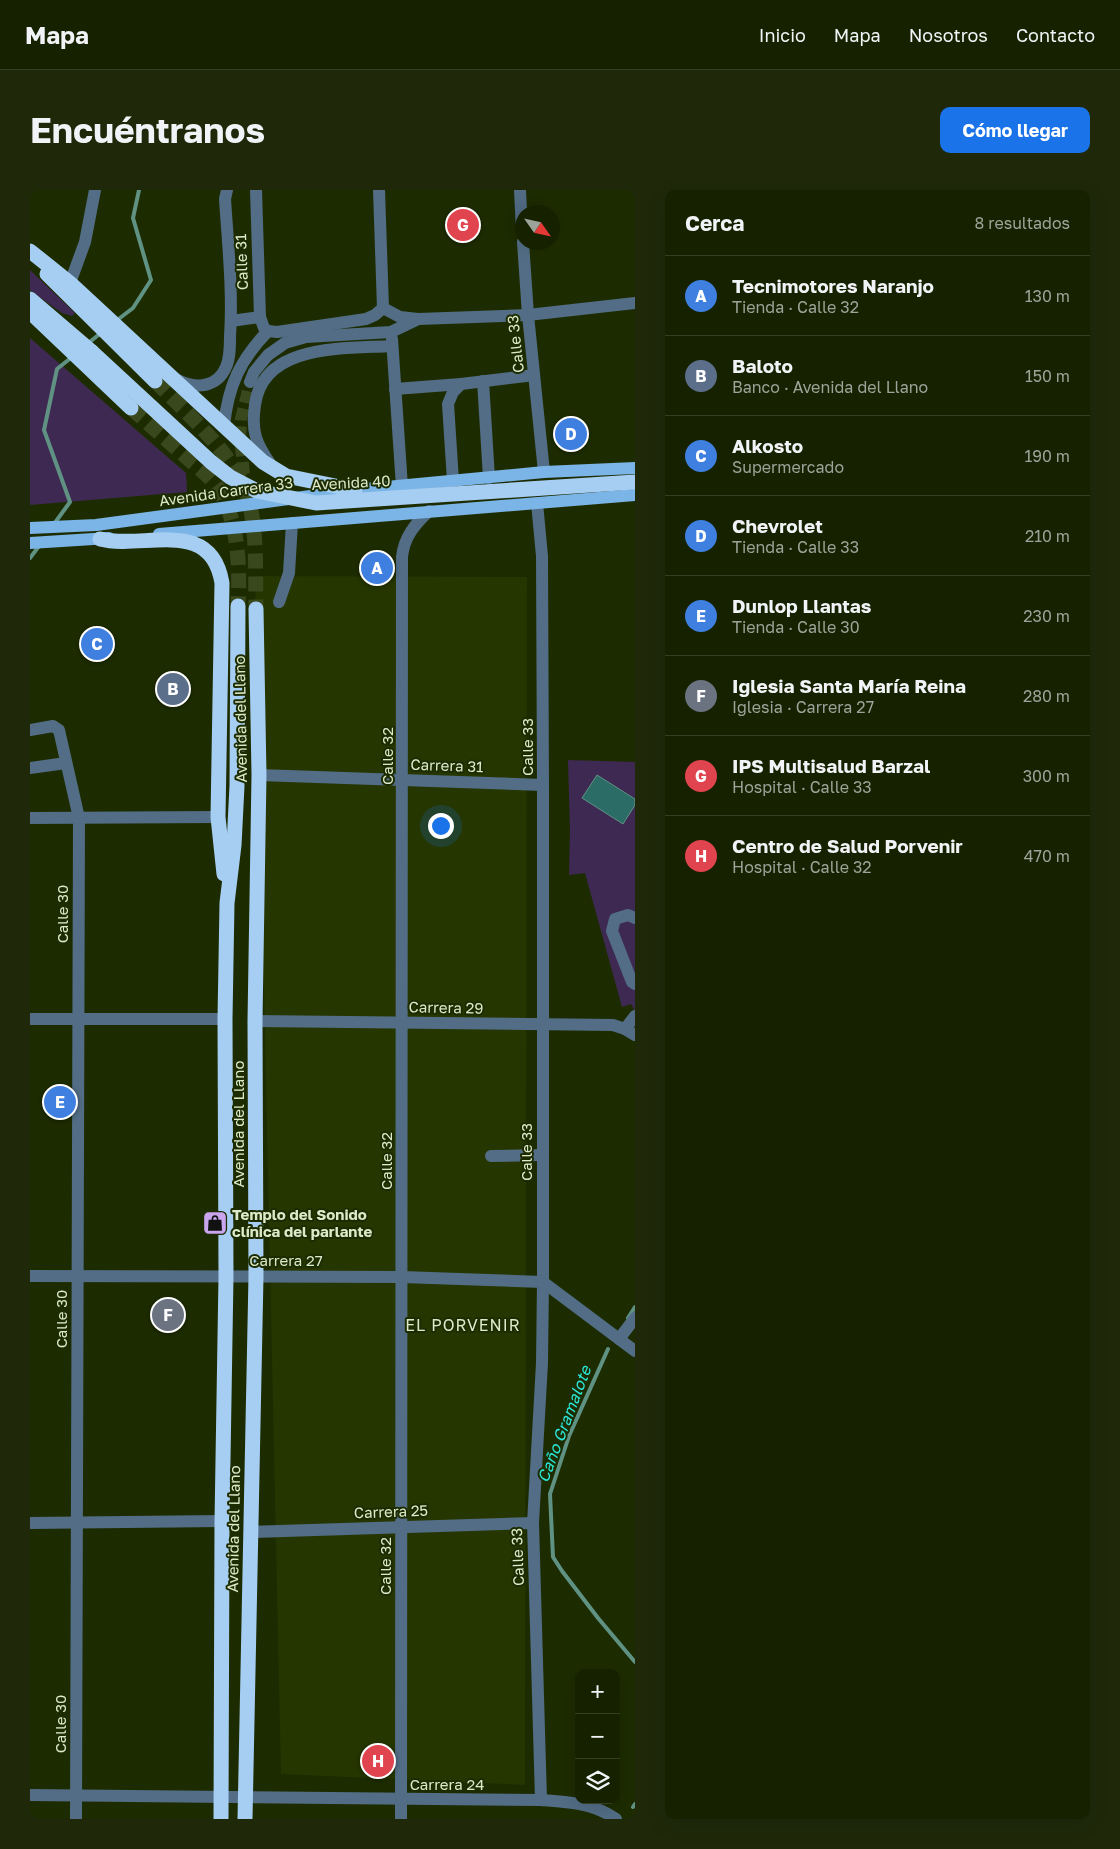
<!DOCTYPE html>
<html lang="es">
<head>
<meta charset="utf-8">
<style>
	body { margin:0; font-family:"Golos Text",sans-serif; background:#1f290a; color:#f1f3f6 }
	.controls { position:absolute; right:15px; bottom:15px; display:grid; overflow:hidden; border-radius:10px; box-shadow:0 5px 20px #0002 }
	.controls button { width:45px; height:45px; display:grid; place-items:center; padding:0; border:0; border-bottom:1px solid #353e22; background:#162100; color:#f1f3f6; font:25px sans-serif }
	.compass { position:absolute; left:485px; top:15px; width:45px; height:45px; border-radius:50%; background:#162100; box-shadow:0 5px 20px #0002; rotate:124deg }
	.you { position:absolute; left:410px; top:635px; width:18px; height:18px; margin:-12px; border:4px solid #fff; border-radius:50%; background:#1a73e8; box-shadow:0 0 0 8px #1a73e833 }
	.badge { display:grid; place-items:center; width:32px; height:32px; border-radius:50%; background:#1a73e8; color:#fff; font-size:16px; font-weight:700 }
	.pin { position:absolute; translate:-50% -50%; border:2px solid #fff; box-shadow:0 1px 5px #0006 }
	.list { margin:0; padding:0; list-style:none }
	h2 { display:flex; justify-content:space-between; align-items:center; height:65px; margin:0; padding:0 20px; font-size:21px }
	h2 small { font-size:16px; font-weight:400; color:#9ea399 }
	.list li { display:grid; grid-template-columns:32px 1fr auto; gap:15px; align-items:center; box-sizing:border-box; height:80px; padding:0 20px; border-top:1px solid #353e22 }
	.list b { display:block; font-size:19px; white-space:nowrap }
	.list p { margin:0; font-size:16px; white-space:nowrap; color:#9ea399 }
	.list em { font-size:16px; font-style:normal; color:#9ea399 }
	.icon { flex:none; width:28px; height:28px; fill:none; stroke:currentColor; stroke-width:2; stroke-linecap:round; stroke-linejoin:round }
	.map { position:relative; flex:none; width:605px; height:1629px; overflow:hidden; border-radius:10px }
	header { display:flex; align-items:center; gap:30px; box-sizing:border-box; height:70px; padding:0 25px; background:#162100; border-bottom:1px solid #353e22 }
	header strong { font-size:24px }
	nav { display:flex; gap:28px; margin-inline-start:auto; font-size:18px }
	.intro { display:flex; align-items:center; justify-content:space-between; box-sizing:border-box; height:120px; padding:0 30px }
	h1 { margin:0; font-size:35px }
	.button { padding:12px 22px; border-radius:10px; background:#1a73e8; color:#fff; font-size:18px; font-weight:700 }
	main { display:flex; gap:30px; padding:0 30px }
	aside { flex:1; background:#162100; border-radius:10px; box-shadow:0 5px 20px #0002 }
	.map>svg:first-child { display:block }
	.built { fill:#253600 }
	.green { fill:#3e2952 }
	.water { fill:#2b6c66; stroke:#609284 }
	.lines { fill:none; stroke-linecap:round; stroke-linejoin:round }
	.stream { stroke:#609284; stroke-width:4 }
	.minor-tunnel { stroke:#3a481e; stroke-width:12; stroke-dasharray:12 6; stroke-linecap:butt }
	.highway-tunnel { stroke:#3a481e; stroke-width:15; stroke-dasharray:15 8; stroke-linecap:butt }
	.minor { stroke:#526d85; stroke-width:12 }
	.major { stroke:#7bb4e6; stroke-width:12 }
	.highway { stroke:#a6cef2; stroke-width:15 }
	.highway-bridge { stroke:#a6cef2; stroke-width:15 }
	.labels { text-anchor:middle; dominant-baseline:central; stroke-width:4; stroke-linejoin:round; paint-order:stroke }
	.street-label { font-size:15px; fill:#dceaca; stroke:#1d2c00 }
	.poi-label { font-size:15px; font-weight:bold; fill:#dceaca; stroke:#1d2c00; text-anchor:start }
	.neighbourhood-label { font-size:16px; letter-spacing:1px; fill:#dceaca; stroke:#1d2c00 }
	.water-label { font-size:16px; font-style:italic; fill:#2ae8d9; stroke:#1d2c00 }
</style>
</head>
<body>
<header>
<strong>Mapa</strong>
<nav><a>Inicio</a><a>Mapa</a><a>Nosotros</a><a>Contacto</a></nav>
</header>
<div class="intro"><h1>Encuéntranos</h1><a class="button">Cómo llegar</a></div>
<main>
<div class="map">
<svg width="605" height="1629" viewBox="0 0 605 1629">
	<rect width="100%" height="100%" fill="#1d2c00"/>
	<path class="built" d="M 225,386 L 497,387 L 495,1595 L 251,1584 Z"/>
	<g class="green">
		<path d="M 0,80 L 45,123 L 42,126 L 32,123 L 0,100 Z"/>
		<path d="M 0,148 L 156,283 L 157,302 L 0,315 Z"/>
		<path d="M 538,570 L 605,572 L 605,821 L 601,814 L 592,817 L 555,683 L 539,685 L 540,641 Z"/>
	</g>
	<path class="water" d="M 567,585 L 605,609 L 605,615 L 593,634 L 552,608 Z"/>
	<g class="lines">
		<g class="stream">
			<path d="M 86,131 L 103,118 L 121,90 L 103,28 L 109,0"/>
			<path d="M 57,154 L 71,143"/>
			<path d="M 24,334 L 40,312 L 14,240 L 27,179 L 42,167"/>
			<path d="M 0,368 L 9,356"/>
			<path d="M 598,1128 L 605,1117"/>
			<path d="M 578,1159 L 539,1246 L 520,1304 L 523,1367 L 532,1381 L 568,1428 L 605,1472"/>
			<path d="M 603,1617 L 605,1614"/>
		</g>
		<path class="minor-tunnel" d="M 216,302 L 210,248 L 211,229 L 220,192"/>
		<g class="highway-tunnel">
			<path d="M 125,191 C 154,220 204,265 217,304 C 228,341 225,381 226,419"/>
			<path d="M 101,218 C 119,234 137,250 155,266 C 166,276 180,286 188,298 C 209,330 210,380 208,416"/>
		</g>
		<g class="minor">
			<path d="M 226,0 L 230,127 L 234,138 L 238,141"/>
			<path d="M 349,0 L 353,118"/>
			<path d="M 490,0 L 492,42"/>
			<path d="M 493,52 L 498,125 L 514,282"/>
			<path d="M 40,93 L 55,52 L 65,0"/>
			<path d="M 353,118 L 370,127 L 388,129"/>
			<path d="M 201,131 L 230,127"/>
			<path d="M 238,141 L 247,142 L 336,129 L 345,125 L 353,118"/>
			<path d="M 362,149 L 372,297"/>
			<path d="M 148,190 C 166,199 187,198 196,177 C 200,168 200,157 200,147 C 203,102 198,55 195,9 L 197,0"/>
			<path d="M 453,191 L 459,288"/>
			<path d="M 220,192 L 224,182 L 238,165 L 255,153 L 276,147 L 361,142 L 388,129 L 498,125 L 605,113"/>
			<path d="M 365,199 L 431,194"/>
			<path d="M 194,236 C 198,196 210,170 238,141"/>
			<path d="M 241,275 C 226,253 221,242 225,215 C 233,153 315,159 362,156"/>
			<path d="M 423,291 L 418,214 L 423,202 L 431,194 L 504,185"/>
			<path d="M 507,313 L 512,366 L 513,595 L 513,1092 L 512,1173 L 503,1333 L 511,1610"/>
			<path d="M 249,412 L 259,383 L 262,333"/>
			<path d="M 0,540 L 23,536 L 29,540 L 49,628 L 46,1629"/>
			<path d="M 0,578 L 36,573"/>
			<path d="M 229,585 L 513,595"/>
			<path d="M 0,628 L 188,627"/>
			<path d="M 605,728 L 598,725 L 585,729 L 582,741 L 602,792 L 605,794"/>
			<path d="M 0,829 L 195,829"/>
			<path d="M 225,831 L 583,835 L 595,839 L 605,845"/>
			<path d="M 595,839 L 605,826"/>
			<path d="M 461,966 L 512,965"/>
			<path d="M 0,1086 L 372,1087 L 513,1092 L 605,1161"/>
			<path d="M 589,1149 L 605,1128"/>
			<path d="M 0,1333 L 192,1331"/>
			<path d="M 220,1342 L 503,1333"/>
			<path d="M 0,1605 L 511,1610 C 538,1612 563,1613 586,1629"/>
			<path d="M 371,1629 L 372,367 C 374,347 385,334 399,321"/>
		</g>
		<g class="major">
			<path d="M 0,338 L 66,335 L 325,300 L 514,282 L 605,278"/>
			<path d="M 129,344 L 605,305"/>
			<path d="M 0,353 L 79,348"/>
		</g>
		<g class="highway">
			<path d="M 0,61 L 40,93 L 233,272 L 256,286 L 325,300"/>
			<path d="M 17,84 L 125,191"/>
			<path d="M 0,109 L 62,162"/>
			<path d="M 0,122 L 101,218"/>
			<path d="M 70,349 C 114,360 181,326 192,393 L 188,627 L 194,684"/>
			<path d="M 191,1629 L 192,1331 L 196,1086 L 195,829 L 197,713 L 204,655 L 207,596 L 208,416"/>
			<path d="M 215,1629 L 226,1086 L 225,831 L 229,585 L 226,419"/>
		</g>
		<path class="highway-bridge" d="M 62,162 L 181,272 L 200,287 L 227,301 L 286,313 L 605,292"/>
	</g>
	<defs>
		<symbol id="shop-square" viewBox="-11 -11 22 22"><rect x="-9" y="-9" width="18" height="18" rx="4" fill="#c9a5ee" stroke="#1d2c00"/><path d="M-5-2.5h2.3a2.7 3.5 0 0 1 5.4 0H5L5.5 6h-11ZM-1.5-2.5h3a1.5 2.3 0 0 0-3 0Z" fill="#111"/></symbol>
	</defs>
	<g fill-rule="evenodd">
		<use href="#shop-square" x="171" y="1019" width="28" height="28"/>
	</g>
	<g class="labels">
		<g class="street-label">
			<text transform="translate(211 72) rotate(-92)">Calle 31</text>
			<text transform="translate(485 154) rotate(-96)">Calle 33</text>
			<text transform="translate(321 292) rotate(-3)">Avenida 40</text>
			<text transform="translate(196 301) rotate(-8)">Avenida Carrera 33</text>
			<text transform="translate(210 529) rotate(-91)">Avenida del Llano</text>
			<text transform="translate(497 557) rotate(-90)">Calle 33</text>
			<text transform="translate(357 566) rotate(-90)">Calle 32</text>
			<text transform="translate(417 575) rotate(2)">Carrera 31</text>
			<text transform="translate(32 724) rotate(-90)">Calle 30</text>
			<text transform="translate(416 817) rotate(1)">Carrera 29</text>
			<text transform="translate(208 934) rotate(-90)">Avenida del Llano</text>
			<text transform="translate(496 962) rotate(-90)">Calle 33</text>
			<text transform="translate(356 971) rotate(-90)">Calle 32</text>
			<text x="256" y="1070">Carrera 27</text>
			<text transform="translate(31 1129) rotate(-90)">Calle 30</text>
			<text transform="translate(361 1321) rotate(-2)">Carrera 25</text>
			<text transform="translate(203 1339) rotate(-89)">Avenida del Llano</text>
			<text transform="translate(487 1367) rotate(-92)">Calle 33</text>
			<text transform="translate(355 1376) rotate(-90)">Calle 32</text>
			<text transform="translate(30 1534) rotate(-90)">Calle 30</text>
			<text x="417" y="1594">Carrera 24</text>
		</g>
		<g class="poi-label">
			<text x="202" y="1024">Templo del Sonido<tspan x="202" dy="17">clínica del parlante</tspan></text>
		</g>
		<g class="neighbourhood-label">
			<text x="433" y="1135">EL PORVENIR</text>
		</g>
		<g class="water-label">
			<text transform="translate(534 1234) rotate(-69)">Caño Gramalote</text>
		</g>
	</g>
</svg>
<div class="controls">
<button>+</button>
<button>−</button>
<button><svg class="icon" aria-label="layers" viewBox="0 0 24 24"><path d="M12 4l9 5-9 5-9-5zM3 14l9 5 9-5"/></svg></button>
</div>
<svg class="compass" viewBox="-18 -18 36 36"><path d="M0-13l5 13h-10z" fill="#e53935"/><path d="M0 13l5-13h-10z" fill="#9ea399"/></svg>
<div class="you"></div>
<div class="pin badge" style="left:347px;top:378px;background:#3f7fe0">A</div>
<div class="pin badge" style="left:143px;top:499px;background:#5c6f8a">B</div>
<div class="pin badge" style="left:67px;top:454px;background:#3f7fe0">C</div>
<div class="pin badge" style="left:541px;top:244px;background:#3f7fe0">D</div>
<div class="pin badge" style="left:30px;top:912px;background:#3f7fe0">E</div>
<div class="pin badge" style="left:138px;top:1125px;background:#6b7280">F</div>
<div class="pin badge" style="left:433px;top:35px;background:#e0444e">G</div>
<div class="pin badge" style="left:348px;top:1571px;background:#e0444e">H</div>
</div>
<aside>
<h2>Cerca<small>8 resultados</small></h2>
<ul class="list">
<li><span class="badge" style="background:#3f7fe0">A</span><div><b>Tecnimotores Naranjo</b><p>Tienda · Calle 32</p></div><em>130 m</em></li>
<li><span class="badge" style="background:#5c6f8a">B</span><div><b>Baloto</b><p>Banco · Avenida del Llano</p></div><em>150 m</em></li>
<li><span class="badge" style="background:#3f7fe0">C</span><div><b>Alkosto</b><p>Supermercado</p></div><em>190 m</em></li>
<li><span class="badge" style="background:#3f7fe0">D</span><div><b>Chevrolet</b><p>Tienda · Calle 33</p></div><em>210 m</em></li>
<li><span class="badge" style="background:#3f7fe0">E</span><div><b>Dunlop Llantas</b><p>Tienda · Calle 30</p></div><em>230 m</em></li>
<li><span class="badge" style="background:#6b7280">F</span><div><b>Iglesia Santa María Reina</b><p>Iglesia · Carrera 27</p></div><em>280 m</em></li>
<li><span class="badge" style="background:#e0444e">G</span><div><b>IPS Multisalud Barzal</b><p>Hospital · Calle 33</p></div><em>300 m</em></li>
<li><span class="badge" style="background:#e0444e">H</span><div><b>Centro de Salud Porvenir</b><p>Hospital · Calle 32</p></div><em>470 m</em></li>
</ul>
</aside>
</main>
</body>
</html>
